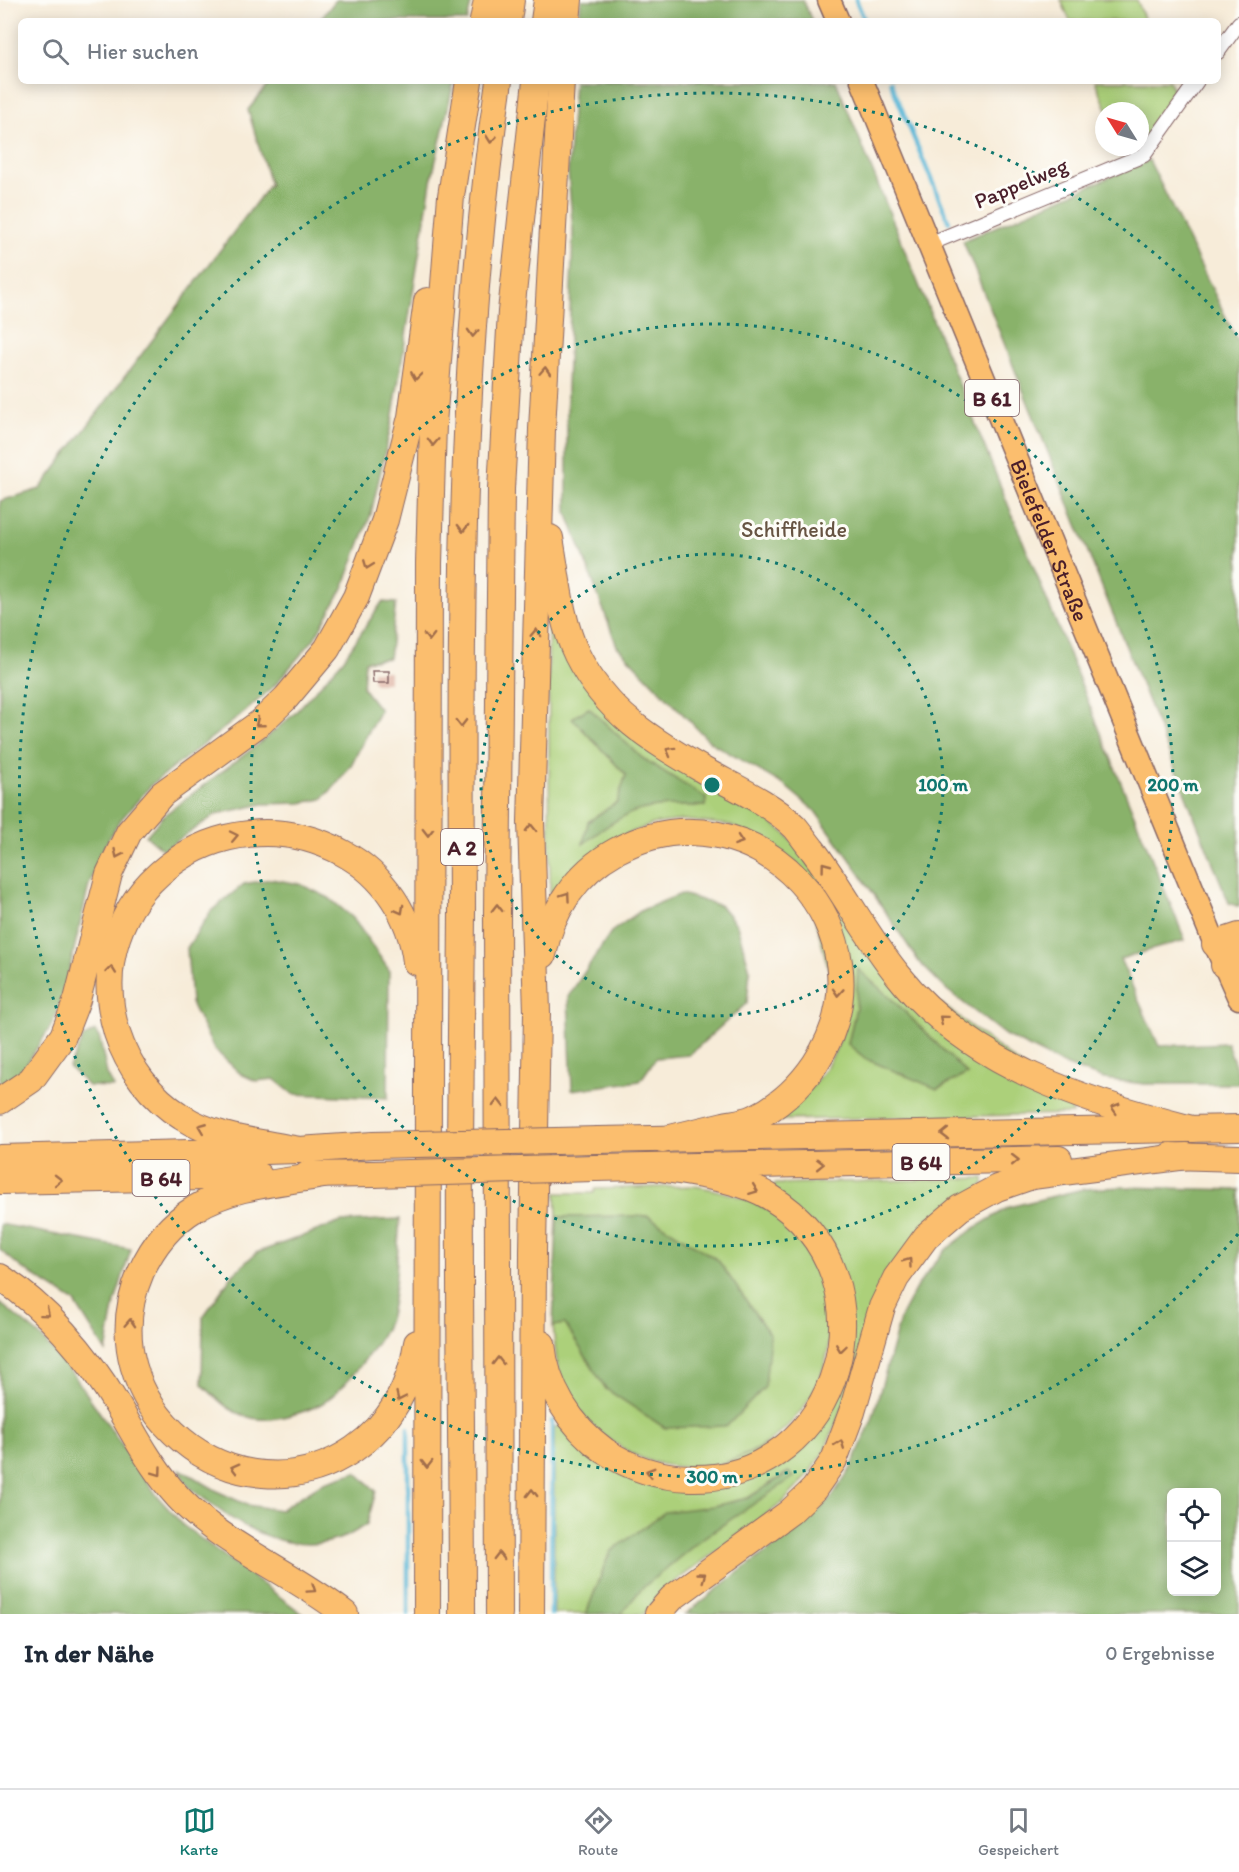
<!DOCTYPE html>
<html lang="de">
<head>
<meta charset="utf-8">
<style>
	body { margin:0; font-family:Itim,sans-serif; background:#f6f6f7; color:#1f2937 }
	.controls { position:absolute; right:18px; bottom:18px; display:grid; overflow:hidden; border-radius:9px; box-shadow:0 3px 15px #0003 }
	.controls button { width:54px; height:54px; display:grid; place-items:center; padding:0; border:0; border-bottom:2px solid #e0e1e3; background:#fff; color:#1f2937; font:30px sans-serif }
	.compass { position:absolute; left:1095px; top:102px; width:54px; height:54px; border-radius:50%; background:#fff; box-shadow:0 3px 15px #0003; rotate:307deg }
	.list { margin:0; padding:0; list-style:none }
	h2 { display:flex; justify-content:space-between; align-items:center; height:78px; margin:0; padding:0 24px; font-size:26px }
	h2 small { font-size:20px; font-weight:400; color:#747a83 }
	.icon { flex:none; width:33px; height:33px; fill:none; stroke:currentColor; stroke-width:2; stroke-linecap:round; stroke-linejoin:round }
	.map { position:relative; flex:none; width:1239px; height:1614px; overflow:hidden }
	.search { position:absolute; background:#fff; box-shadow:0 3px 15px #0003; left:18px; right:18px; top:18px; height:66px; display:flex; align-items:center; gap:15px; box-sizing:border-box; padding:0 21px; border-radius:9px; color:#747a83; font-size:22px }
	.sheet { height:174px; background:#fff }
	nav { display:flex; justify-content:space-around; align-items:center; box-sizing:border-box; height:84px; border-top:2px solid #e0e1e3; background:#fff; font-size:16px; color:#747a83 }
	nav a { display:grid; justify-items:center; gap:3px }
	nav .on { color:#0f766e }
	.map>svg:first-child { display:block }
	.green { fill:#acd07a; stroke:#7b7852; stroke-width:1.5; fill-rule:evenodd }
	.forest { fill:#89b26a; stroke:#6a684a; stroke-width:1.5; fill-rule:evenodd }
	.lines { fill:none; stroke-linecap:round; stroke-linejoin:round }
	.stream { stroke:#59b7d7; stroke-width:4.5 }
	.building { fill:#d69c89 }
	.street-casing { stroke:#876768; stroke-width:16 }
	.primary-casing { stroke:#876768; stroke-width:25 }
	.highway-casing { stroke:#876768; stroke-width:28 }
	.street { stroke:#fff; stroke-width:14 }
	.primary { stroke:#fbbe6e; stroke-width:22 }
	.highway { stroke:#fbbe6e; stroke-width:26 }
	.highway-bridge-casing { stroke:#876768; stroke-width:28; stroke-linecap:butt }
	.highway-bridge { stroke:#fbbe6e; stroke-width:26 }
	.oneway { stroke:#a26e4c }
	.ring { fill:none; stroke:#0f766e; stroke-width:3; stroke-dasharray:3 6 }
	.labels { text-anchor:middle; dominant-baseline:central; stroke-width:6; stroke-linejoin:round; paint-order:stroke }
	.shield { fill:#fdfcf7; stroke:#806168; stroke-width:1.5 }
	.shield-label { font-size:21px; font-weight:bold; fill:#4a1f2b }
	.street-label { font-size:22px; fill:#4a1f2b; stroke:#fdfcf7 }
	.park-label { font-size:22px; fill:#675443; stroke:#fdfcf7 }
	.centre { fill:#0f766e; stroke:#fdfcf7; stroke-width:3 }
	.ring-label { font-size:18px; text-anchor:middle; font-weight:bold; fill:#0f766e; stroke:#fdfcf7; stroke-width:6; stroke-linejoin:round; paint-order:stroke }
</style>
</head>
<body>
<div class="map">
<svg width="1239" height="1614" viewBox="0 0 1239 1614">
	<rect width="100%" height="100%" fill="#fdfcf7"/>
	<filter id="ink" filterUnits="userSpaceOnUse"><feTurbulence type="fractalNoise" baseFrequency=".0167" numOctaves="2"/><feDisplacementMap in="SourceGraphic" scale="12" xChannelSelector="R" yChannelSelector="G"/><feConvolveMatrix kernelMatrix="1 2 1 2 8 2 1 2 1" color-interpolation-filters="sRGB"/></filter>
	<filter id="wash" filterUnits="userSpaceOnUse"><feTurbulence type="fractalNoise" baseFrequency=".008" numOctaves="4" result="noise"/><feDisplacementMap in="SourceGraphic" scale="24" xChannelSelector="R" yChannelSelector="G"/><feGaussianBlur stdDeviation="1.35" result="paint"/><feColorMatrix in="noise" values="0 0 0 0 0 0 0 0 0 0 0 0 0 0 0 0 0 1.4 0 .05"/><feComposite in="paint" operator="in"/></filter>
	<g filter="url(#wash)">
		<rect width="100%" height="100%" fill="#f7ecd9"/>
		<g class="green">
			<path d="M 1061,0 L 1137,0 L 1145,21 L 1070,21 Z"/>
			<path d="M 1095,81 L 1170,81 L 1176,98 L 1140,145 L 1140,111 L 1108,111 Z"/>
			<path d="M 548,601 L 569,656 L 735,794 L 787,835 L 822,879 L 858,939 L 1072,1105 L 1072,1114 L 779,1120 L 778,1118 C 811,1087 829,1074 844,1029 L 802,868 L 772,845 L 729,825 L 683,820 L 653,824 L 614,839 L 555,892 L 550,893 ZM 589,708 L 642,758 L 706,799 L 705,806 C 645,805 631,805 584,843 L 588,822 L 617,802 L 626,775 L 573,719 ZM 858,970 L 897,1004 L 967,1074 L 938,1089 L 848,1044 L 856,1008 Z"/>
			<path d="M 984,1178 L 984,1184 L 919,1233 L 823,1453 L 805,1479 L 782,1503 L 665,1589 L 643,1614 L 621,1614 L 641,1589 L 703,1538 L 752,1505 L 788,1472 L 748,1498 L 714,1506 L 610,1552 L 586,1614 L 554,1614 L 554,1427 L 561,1426 L 591,1455 L 672,1487 L 823,1421 L 839,1393 L 849,1361 L 852,1336 L 773,1188 L 775,1184 Z"/>
			<path d="M 695,1186 C 724,1191 755,1199 779,1217 C 792,1227 802,1243 810,1256 C 863,1343 805,1451 707,1466 C 679,1470 648,1464 624,1449 C 595,1431 585,1421 568,1391 C 566,1386 561,1381 560,1375 C 555,1360 555,1341 553,1326 L 565,1323 L 606,1389 L 648,1216 L 557,1217 L 556,1193 L 594,1193 L 595,1189 Z"/>
		</g>
		<g class="forest">
			<path d="M 336,0 L 472,0 L 467,21 L 319,21 Z"/>
			<path d="M 581,0 L 803,0 L 812,21 L 579,21 Z"/>
			<path d="M 271,81 L 454,81 L 431,182 L 392,421 L 371,514 L 343,588 L 314,639 L 275,685 L 245,712 L 152,784 L 118,823 L 104,847 L 89,885 L 63,997 L 50,1028 L 23,1069 L 0,1086 L 0,501 L 40,489 L 270,184 L 248,110 Z"/>
			<path d="M 574,81 L 836,81 L 1185,940 L 1120,959 L 1159,1046 L 1227,1043 L 1239,1076 L 1239,1084 L 1144,1084 L 1104,1079 L 1062,1064 L 1005,1035 L 947,990 L 919,962 L 850,859 L 815,811 L 784,785 L 710,742 L 617,646 L 567,512 L 567,387 L 573,233 L 568,172 Z"/>
			<path d="M 1149,160 L 1239,344 L 1239,907 L 1229,903 L 963,241 Z"/>
			<path d="M 382,602 L 396,603 L 389,658 L 365,661 L 363,688 L 380,710 L 351,765 L 336,785 L 322,799 L 301,803 L 263,804 L 217,814 L 163,850 L 146,836 L 163,816 L 261,742 L 294,714 L 343,660 Z"/>
			<path d="M 589,708 L 642,758 L 706,798 L 705,806 C 644,805 631,806 583,844 L 588,822 L 617,802 L 626,775 L 572,718 Z"/>
			<path d="M 271,879 L 300,884 L 329,898 L 353,918 L 389,970 L 388,1098 L 293,1094 L 274,1079 L 256,1081 L 241,1074 L 214,1049 L 191,1003 L 187,948 L 211,911 L 244,884 Z"/>
			<path d="M 681,894 L 721,906 L 737,925 L 750,970 L 747,1003 L 689,1055 L 656,1058 L 640,1081 L 572,1090 L 568,997 L 611,932 L 642,910 Z"/>
			<path d="M 858,969 L 897,1004 L 967,1074 L 937,1089 L 866,1059 L 848,1044 L 856,1008 Z"/>
			<path d="M 95,1031 L 99,1036 L 107,1074 L 114,1087 L 88,1086 L 69,1067 L 83,1038 Z"/>
			<path d="M 1124,1187 L 1239,1190 L 1239,1614 L 686,1614 L 740,1571 L 802,1527 L 831,1498 L 851,1468 L 872,1420 L 901,1316 L 916,1288 L 943,1252 L 973,1229 L 1009,1207 L 1083,1189 ZM 1172,1492 L 1216,1492 L 1216,1592 L 1172,1592 Z"/>
			<path d="M 648,1216 L 718,1260 L 770,1335 L 765,1387 L 727,1426 L 665,1428 L 606,1389 L 565,1324 L 553,1326 L 557,1217 Z"/>
			<path d="M 400,1219 C 397,1251 397,1289 389,1319 C 382,1342 341,1393 321,1404 C 306,1412 275,1421 259,1419 C 233,1417 219,1401 202,1384 L 203,1317 L 233,1274 L 256,1253 L 341,1222 Z"/>
			<path d="M 0,1224 L 131,1249 L 115,1302 L 106,1352 L 74,1301 L 23,1269 L 0,1250 Z"/>
			<path d="M 0,1303 L 39,1335 L 73,1374 L 158,1497 L 184,1526 L 303,1614 L 0,1614 Z"/>
			<path d="M 180,1469 L 219,1492 L 247,1505 L 280,1510 L 324,1482 L 356,1472 L 376,1491 L 367,1524 C 361,1528 354,1533 347,1536 C 298,1557 248,1533 210,1503 C 196,1492 184,1487 180,1469 Z"/>
			<path d="M 789,1472 L 794,1477 L 703,1538 L 641,1589 L 621,1614 L 586,1614 L 610,1552 L 665,1512 L 714,1506 L 748,1498 Z"/>
		</g>
		<g class="lines">
			<g class="stream">
				<path d="M 856,0 L 865,21"/>
				<path d="M 890,81 L 949,222"/>
				<path d="M 408,1428 L 408,1614"/>
				<path d="M 551,1614 L 552,1421"/>
			</g>
		</g>
		<g id="blocks">
			<path class="building" d="M 372,671 L 389,671 L 389,683 L 373,683 Z"/>
		</g>
	</g>
	<g filter="url(#ink)">
		<use href="#blocks" fill-opacity="0" stroke="#876768" stroke-width="1.5"/>
		<g class="lines">
			<defs>
				<g id="street">
					<path d="M 1218,52 L 1239,23"/>
					<path d="M 929,244 L 1144,155 L 1197,81"/>
				</g>
				<g id="primary">
					<path d="M 829,0 L 838,21"/>
					<path id="s1" d="M 862,81 L 1215,944 L 1239,998"/>
				</g>
				<g id="highway">
					<path d="M 483,21 L 487,0"/>
					<path d="M 508,21 L 511,0"/>
					<path d="M 544,21 L 547,0"/>
					<path d="M 567,21 L 569,0"/>
					<path d="M 550,538 C 557,576 560,620 577,655 C 606,713 651,740 705,771 C 734,787 772,804 795,827 C 801,834 806,842 812,849 C 843,890 866,936 898,975 C 969,1065 1086,1102 1192,1129"/>
					<path d="M 1215,944 L 1239,936"/>
					<path d="M 543,955 C 551,911 576,873 616,851 C 753,777 901,934 815,1064 C 800,1086 779,1106 754,1118 C 745,1122 734,1123 724,1125 C 703,1130 682,1135 662,1140"/>
					<path d="M 1224,965 L 1239,958"/>
					<path d="M 0,1101 L 31,1080 L 63,1036 L 77,1000 L 109,874 L 129,832 L 162,794 L 261,722 L 286,698 L 327,649 L 356,597 L 385,520 L 411,417 L 427,301"/>
					<path d="M 598,1140 L 1239,1128"/>
					<path d="M 299,1150 C 261,1142 216,1139 182,1117 C 151,1098 128,1067 117,1033 C 75,895 219,787 343,853 C 384,875 411,916 416,962"/>
					<path d="M 1170,1156 L 1239,1158"/>
					<path d="M 0,1158 L 299,1150 L 373,1145"/>
					<path d="M 595,1168 L 1059,1159"/>
					<path d="M 307,1175 L 373,1174"/>
					<path d="M 323,1175 C 281,1183 233,1185 196,1208 C 171,1223 153,1245 141,1272 C 84,1403 236,1530 354,1449 C 390,1424 411,1386 417,1343"/>
					<path d="M 0,1181 L 259,1176"/>
					<path d="M 0,1277 C 51,1311 88,1356 119,1408 C 135,1436 150,1464 171,1489 C 215,1543 290,1570 345,1614"/>
					<path d="M 542,1344 C 546,1387 570,1426 605,1451 C 630,1468 659,1477 690,1478 C 842,1482 900,1276 770,1197 C 740,1178 691,1174 656,1167"/>
					<path d="M 427,1614 L 429,563 L 433,424 L 451,196 L 469,81"/>
					<path d="M 462,1614 C 462,1460 459,1306 460,1151 C 460,1072 462,992 462,912 C 461,635 458,356 499,81"/>
					<path d="M 499,1614 L 497,913 L 501,489 L 511,312 L 536,81"/>
					<path d="M 531,1614 L 533,1251 L 537,1012 L 531,822 L 542,429 L 561,81"/>
					<path d="M 658,1614 L 672,1598 L 790,1512 L 814,1489 L 834,1460 L 852,1412 L 882,1307 L 896,1278 L 926,1237 L 960,1208 L 997,1188 L 1032,1176 L 1187,1156"/>
				</g>
			</defs>
			<use href="#street" class="street-casing"/>
			<use href="#primary" class="primary-casing"/>
			<use href="#highway" class="highway-casing"/>
			<use href="#street" class="street"/>
			<use href="#primary" class="primary"/>
			<use href="#highway" class="highway"/>
			<defs>
				<g id="highway-bridge">
					<path d="M 373,1145 L 598,1140"/>
					<path d="M 373,1174 L 595,1168"/>
				</g>
			</defs>
			<use href="#highway-bridge" class="highway-bridge-casing"/>
			<use href="#highway-bridge" class="highway-bridge"/>
		</g>
		<defs><path id="oneway-chevron" d="M-2-3.5L2.5 0L-2 3.5" fill="none" stroke-width="1.6" stroke-linecap="round" stroke-linejoin="round" transform="scale(1.5)"/></defs>
		<g class="oneway">
			<use href="#oneway-chevron" transform="translate(491 139) rotate(96)"/>
			<use href="#oneway-chevron" transform="translate(473 333) rotate(93)"/>
			<use href="#oneway-chevron" transform="translate(545 371) rotate(-87)"/>
			<use href="#oneway-chevron" transform="translate(416 376) rotate(98)"/>
			<use href="#oneway-chevron" transform="translate(433 442) rotate(92)"/>
			<use href="#oneway-chevron" transform="translate(463 528) rotate(91)"/>
			<use href="#oneway-chevron" transform="translate(368 565) rotate(111)"/>
			<use href="#oneway-chevron" transform="translate(536 633) rotate(-88)"/>
			<use href="#oneway-chevron" transform="translate(429 637) rotate(90)"/>
			<use href="#oneway-chevron" transform="translate(259 723) rotate(141)"/>
			<use href="#oneway-chevron" transform="translate(461 723) rotate(90)"/>
			<use href="#oneway-chevron" transform="translate(670 751) rotate(-151)"/>
			<use href="#oneway-chevron" transform="translate(531 828) rotate(-91)"/>
			<use href="#oneway-chevron" transform="translate(428 832) rotate(90)"/>
			<use href="#oneway-chevron" transform="translate(234 836) rotate(-12)"/>
			<use href="#oneway-chevron" transform="translate(739 841) rotate(19)"/>
			<use href="#oneway-chevron" transform="translate(118 854) rotate(115)"/>
			<use href="#oneway-chevron" transform="translate(825 866) rotate(-127)"/>
			<use href="#oneway-chevron" transform="translate(566 896) rotate(-55)"/>
			<use href="#oneway-chevron" transform="translate(497 908) rotate(-90)"/>
			<use href="#oneway-chevron" transform="translate(400 910) rotate(61)"/>
			<use href="#oneway-chevron" transform="translate(111 970) rotate(-84)"/>
			<use href="#oneway-chevron" transform="translate(838 992) rotate(94)"/>
			<use href="#oneway-chevron" transform="translate(943 1019) rotate(-140)"/>
			<use href="#oneway-chevron" transform="translate(498 1103) rotate(-90)"/>
			<use href="#oneway-chevron" transform="translate(1115 1108) rotate(-163)"/>
			<use href="#oneway-chevron" transform="translate(202 1127) rotate(-158)"/>
			<use href="#oneway-chevron" transform="translate(945 1134) rotate(179)"/>
			<use href="#oneway-chevron" transform="translate(1015 1160) rotate(-1)"/>
			<use href="#oneway-chevron" transform="translate(820 1164) rotate(-1)"/>
			<use href="#oneway-chevron" transform="translate(58 1180) rotate(-1)"/>
			<use href="#oneway-chevron" transform="translate(754 1190) rotate(21)"/>
			<use href="#oneway-chevron" transform="translate(908 1262) rotate(-54)"/>
			<use href="#oneway-chevron" transform="translate(46 1313) rotate(40)"/>
			<use href="#oneway-chevron" transform="translate(130 1323) rotate(-87)"/>
			<use href="#oneway-chevron" transform="translate(841 1348) rotate(98)"/>
			<use href="#oneway-chevron" transform="translate(498 1361) rotate(-90)"/>
			<use href="#oneway-chevron" transform="translate(400 1397) rotate(115)"/>
			<use href="#oneway-chevron" transform="translate(840 1444) rotate(-69)"/>
			<use href="#oneway-chevron" transform="translate(427 1464) rotate(90)"/>
			<use href="#oneway-chevron" transform="translate(235 1468) rotate(-165)"/>
			<use href="#oneway-chevron" transform="translate(158 1472) rotate(54)"/>
			<use href="#oneway-chevron" transform="translate(650 1472) rotate(-164)"/>
			<use href="#oneway-chevron" transform="translate(532 1493) rotate(-90)"/>
			<use href="#oneway-chevron" transform="translate(499 1556) rotate(-90)"/>
			<use href="#oneway-chevron" transform="translate(702 1576) rotate(-36)"/>
			<use href="#oneway-chevron" transform="translate(312 1589) rotate(34)"/>
		</g>
	</g>
	<g class="ring">
		<circle cx="712" cy="785" r="231"/>
		<circle cx="712" cy="785" r="461"/>
		<path d="M1238 1234A692 692 0 1 1 1238 336"/>
	</g>
	<g class="labels">
		<g class="shield">
			<rect x="965" y="380" width="54" height="36" rx="4.5"/>
			<rect x="441" y="829" width="42" height="36" rx="4.5"/>
			<rect x="892.5" y="1144" width="57" height="36" rx="4.5"/>
			<rect x="132.5" y="1160" width="57" height="36" rx="4.5"/>
		</g>
		<g class="shield-label">
			<text x="992" y="398">B 61</text>
			<text x="462" y="847">A 2</text>
			<text x="921" y="1162">B 64</text>
			<text x="161" y="1178">B 64</text>
		</g>
		<g class="street-label">
			<text transform="translate(1021 183) rotate(-23)">Pappelweg</text>
			<text stroke="none"><textPath href="#s1" startOffset="496">Bielefelder Straße</textPath></text>
		</g>
		<g class="park-label">
			<text x="794" y="529">Schiffheide</text>
		</g>
	</g>
	<circle cx="712" cy="785" r="9" class="centre"/>
	<g class="ring-label">
		<text x="943" y="791">100 m</text>
		<text x="1173" y="791">200 m</text>
		<text x="712" y="1483">300 m</text>
	</g>
</svg>
<div class="controls">
<button><svg class="icon" aria-label="locate" viewBox="0 0 24 24"><circle cx="12" cy="12" r="6"/><path d="M12 2v4M12 18v4M2 12h4M18 12h4"/></svg></button>
<button><svg class="icon" aria-label="layers" viewBox="0 0 24 24"><path d="M12 4l9 5-9 5-9-5zM3 14l9 5 9-5"/></svg></button>
</div>
<svg class="compass" viewBox="-18 -18 36 36"><path d="M0-13l5 13h-10z" fill="#e53935"/><path d="M0 13l5-13h-10z" fill="#747a83"/></svg>
<div class="search"><svg class="icon" aria-label="search" viewBox="0 0 24 24"><circle cx="10" cy="10" r="6"/><path d="M15 15l6 6"/></svg>Hier suchen</div>
</div>
<section class="sheet">
<h2>In der Nähe<small>0 Ergebnisse</small></h2>
<ul class="list">
</ul>
</section>
<nav>
<a class="on"><svg class="icon" aria-label="map" viewBox="0 0 24 24"><path d="M3 6l6-2 6 2 6-2v14l-6 2-6-2-6 2zM9 4v14M15 6v14"/></svg>Karte</a>
<a><svg class="icon" aria-label="directions" viewBox="0 0 24 24"><path d="M12 3l9 9-9 9-9-9zM9 14v-3h6M13 9l2 2-2 2"/></svg>Route</a>
<a><svg class="icon" aria-label="saved" viewBox="0 0 24 24"><path d="M7 4h10v16l-5-4-5 4z"/></svg>Gespeichert</a>
</nav>
</body>
</html>
